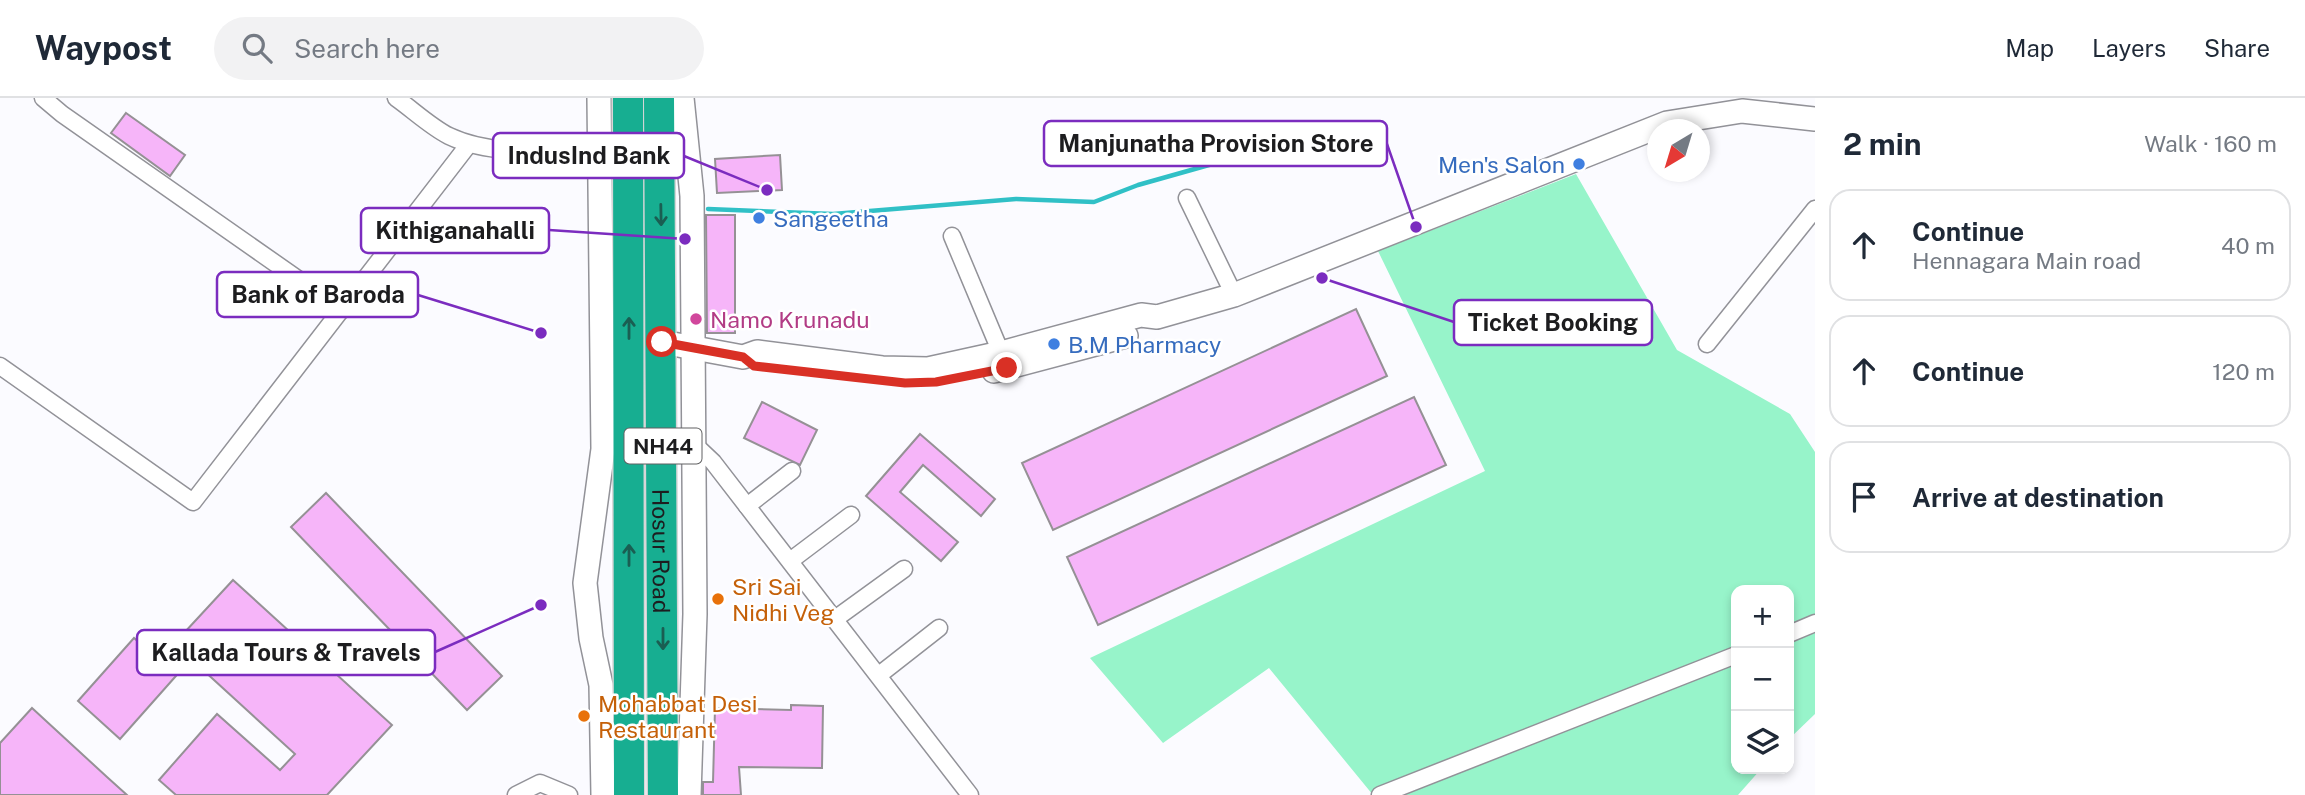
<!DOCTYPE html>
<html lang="en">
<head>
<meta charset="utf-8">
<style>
	body { margin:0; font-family:"Public Sans",sans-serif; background:#f2f2f3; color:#1f2937 }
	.controls { position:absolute; right:21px; bottom:21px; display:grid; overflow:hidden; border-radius:14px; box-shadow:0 4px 10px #0003 }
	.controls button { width:63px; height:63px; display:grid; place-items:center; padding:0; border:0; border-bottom:2px solid #e0e1e3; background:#fff; color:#1f2937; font:35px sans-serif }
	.compass { position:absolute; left:1647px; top:21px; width:63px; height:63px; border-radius:50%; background:#fff; box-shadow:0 4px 10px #0003; rotate:218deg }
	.stop { position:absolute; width:21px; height:21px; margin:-16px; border:5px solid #d93025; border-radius:50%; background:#fff }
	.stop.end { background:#d93025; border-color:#fff; box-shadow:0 2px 7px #0008 }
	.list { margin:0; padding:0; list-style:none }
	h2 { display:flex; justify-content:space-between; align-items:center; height:91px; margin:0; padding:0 28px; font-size:30px }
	h2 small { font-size:23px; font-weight:400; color:#747a83 }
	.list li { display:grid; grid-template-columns:46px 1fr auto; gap:21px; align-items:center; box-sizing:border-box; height:112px; margin:0 14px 14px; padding:0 14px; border:2px solid #e0e1e3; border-radius:21px }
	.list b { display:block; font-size:26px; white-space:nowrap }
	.list p { margin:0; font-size:23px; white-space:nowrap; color:#747a83 }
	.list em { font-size:23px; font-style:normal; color:#747a83 }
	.icon { flex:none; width:38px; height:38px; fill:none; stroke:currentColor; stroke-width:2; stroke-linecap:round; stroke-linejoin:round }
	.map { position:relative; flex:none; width:1815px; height:697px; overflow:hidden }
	header { display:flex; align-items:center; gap:42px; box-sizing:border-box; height:98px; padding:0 35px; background:#fff; border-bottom:2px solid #e0e1e3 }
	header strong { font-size:33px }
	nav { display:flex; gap:38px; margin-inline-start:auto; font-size:24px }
	.search { width:490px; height:63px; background:#f2f2f3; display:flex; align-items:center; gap:18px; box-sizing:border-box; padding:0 24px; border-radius:38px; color:#747a83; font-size:26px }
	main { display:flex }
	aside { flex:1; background:#fff }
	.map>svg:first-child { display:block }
	.green { fill:#97f4ca }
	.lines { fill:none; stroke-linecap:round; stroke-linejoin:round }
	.stream { stroke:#30c0c6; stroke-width:4.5 }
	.building { fill:#f6b5f9; stroke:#959195; stroke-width:2 }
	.street-casing { stroke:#929298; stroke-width:19 }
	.secondary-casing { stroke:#929298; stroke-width:26 }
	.highway-casing { stroke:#d6d6d7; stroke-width:33 }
	.street { stroke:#fff; stroke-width:16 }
	.secondary { stroke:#fff; stroke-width:23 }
	.highway { stroke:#17ae91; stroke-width:30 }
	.oneway { stroke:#1a5e52 }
	.route { stroke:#d93025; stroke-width:9 }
	.shop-dot { fill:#3f7fe0; stroke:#fff; stroke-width:2.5 }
	.hotel-dot { fill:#d1479c; stroke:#fff; stroke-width:2.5 }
	.food-dot { fill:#e8710a; stroke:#fff; stroke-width:2.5 }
	.labels { text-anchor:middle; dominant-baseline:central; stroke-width:5; stroke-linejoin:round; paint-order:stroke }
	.shield { fill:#fff; stroke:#616162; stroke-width:2 }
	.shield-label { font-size:21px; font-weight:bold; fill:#1d1d1f }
	.shop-label { font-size:23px; fill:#366cbe; stroke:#fff; text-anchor:start }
	.hotel-label { font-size:23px; fill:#b23c85; stroke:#fff; text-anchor:start }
	.street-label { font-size:23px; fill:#1d1d1f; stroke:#fff }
	.food-label { font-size:23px; fill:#c56008; stroke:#fff; text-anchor:start }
	.leader { fill:none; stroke:#7b2cbf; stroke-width:2.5 }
	.callout-dot { fill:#7b2cbf; stroke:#fff; stroke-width:2.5 }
	.callout { fill:#fff; stroke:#7b2cbf; stroke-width:2.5 }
	.callout-label { font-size:24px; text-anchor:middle; font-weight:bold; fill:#1d1d1f }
</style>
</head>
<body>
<header>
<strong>Waypost</strong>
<div class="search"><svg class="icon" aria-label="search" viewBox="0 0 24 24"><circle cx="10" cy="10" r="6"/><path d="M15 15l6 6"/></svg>Search here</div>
<nav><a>Map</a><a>Layers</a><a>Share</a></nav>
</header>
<main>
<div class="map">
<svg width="1815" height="697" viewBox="0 0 1815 697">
	<rect width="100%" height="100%" fill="#fbfbff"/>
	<path class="green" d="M 1576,76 L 1677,252 L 1790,316 L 1815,354 L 1815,616 L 1789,641 L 1789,492 L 1736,492 L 1736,671 L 1761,671 L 1738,697 L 1373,697 L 1269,570 L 1163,645 L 1090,560 L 1485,373 L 1378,153 Z"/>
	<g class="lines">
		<path class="stream" d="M 708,111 L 833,116 L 1016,101 L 1094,104 L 1138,87 L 1255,54 L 1285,60 L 1323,54 L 1378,31"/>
	</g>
	<g class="building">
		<path d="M 126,15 L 185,57 L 170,78 L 111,35 Z"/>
		<path d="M 780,57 L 782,92 L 717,95 L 715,61 Z"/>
		<path d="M 706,117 L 735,117 L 735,235 L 707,235 Z"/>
		<path d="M 1356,211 L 1387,278 L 1053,432 L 1022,365 Z"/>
		<path d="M 1414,299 L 1446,367 L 1098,527 L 1067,459 Z"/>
		<path d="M 762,304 L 817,332 L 800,367 L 744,340 Z"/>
		<path d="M 920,336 L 995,401 L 981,418 L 923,367 L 900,394 L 958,444 L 941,463 L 866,398 Z"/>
		<path d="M 326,395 L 502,578 L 467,612 L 291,429 Z"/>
		<path d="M 233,482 L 392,627 L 327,697 L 176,697 L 159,682 L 217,616 L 280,672 L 295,656 L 191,561 L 120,641 L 78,603 L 134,540 L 159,562 Z"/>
		<path d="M 791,607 L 823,608 L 822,670 L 739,669 L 741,697 L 703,697 L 703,684 L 713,684 L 715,610 L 791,612 Z"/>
		<path d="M 32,610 L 107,679 L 127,697 L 0,697 L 0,645 Z"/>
	</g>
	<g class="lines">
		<defs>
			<g id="street">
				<path d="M 43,0 L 62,16 L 342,212"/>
				<path d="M 396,0 C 413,12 431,29 449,38 C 493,59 553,53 600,49"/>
				<path d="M 1187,100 L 1234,197"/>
				<path d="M 952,138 L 1004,262"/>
				<path d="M 1707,246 L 1815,111"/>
				<path d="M 0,268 L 193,404 L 469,46"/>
				<path d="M 695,347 L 713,364 L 970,697"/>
				<path d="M 747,408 L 792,373"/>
				<path d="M 790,463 L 851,417"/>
				<path d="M 835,521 L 904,471"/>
				<path d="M 1789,536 L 1815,525"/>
				<path d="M 879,577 L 939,530"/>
				<path d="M 516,697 L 540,685 L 569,697"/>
				<path d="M 1380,697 L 1736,557"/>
			</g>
			<g id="secondary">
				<path d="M 599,0 L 603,351 L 585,485 L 591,540 L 601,587 L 603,697"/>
				<path d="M 682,0 L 692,98 L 695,516 L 689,697"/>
				<path d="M 662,244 L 743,259 L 757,254 L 882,270 L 928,271 L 1001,255 L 1141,217 L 1157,219 L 1234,197 L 1667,25 L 1742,13 L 1815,21"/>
				<path d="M 994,273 L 1126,238"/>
			</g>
			<g id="highway">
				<path d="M 628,0 L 629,697"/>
				<path id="s1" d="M 659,0 L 663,697"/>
			</g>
		</defs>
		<use href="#street" class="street-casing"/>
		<use href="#secondary" class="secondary-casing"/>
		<use href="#highway" class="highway-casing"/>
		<use href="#street" class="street"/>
		<use href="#secondary" class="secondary"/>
		<use href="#highway" class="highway"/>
	</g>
	<defs><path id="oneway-shaft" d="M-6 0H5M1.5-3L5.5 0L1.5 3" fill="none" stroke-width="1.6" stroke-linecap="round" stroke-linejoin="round" transform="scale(1.75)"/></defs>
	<g class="oneway">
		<use href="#oneway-shaft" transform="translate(661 117) rotate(89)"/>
		<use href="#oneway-shaft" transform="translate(629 230) rotate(-90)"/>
		<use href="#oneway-shaft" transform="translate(629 457) rotate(-90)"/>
		<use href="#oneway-shaft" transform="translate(663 541) rotate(90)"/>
	</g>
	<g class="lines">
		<path class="route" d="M 662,244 L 743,259 L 754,268 L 905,285 L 936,284 L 1007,270"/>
	</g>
	<g class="shop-dot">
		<circle cx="1579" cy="66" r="7"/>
		<circle cx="759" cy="120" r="7"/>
		<circle cx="1054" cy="246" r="7"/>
	</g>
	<circle class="hotel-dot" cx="696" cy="221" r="7"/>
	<g class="food-dot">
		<circle cx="718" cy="501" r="7"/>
		<circle cx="584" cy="618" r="7"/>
	</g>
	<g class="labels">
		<rect class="shield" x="624.5" y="330.5" width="77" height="35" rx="5"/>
		<g class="shield-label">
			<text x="663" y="348">NH44</text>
		</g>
		<g class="shop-label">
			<text x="1565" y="66" text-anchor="end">Men's Salon</text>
			<text x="773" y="120">Sangeetha</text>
			<text x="1068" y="246">B.M Pharmacy</text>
		</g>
		<g class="hotel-label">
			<text x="710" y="221">Namo Krunadu</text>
		</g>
		<g class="street-label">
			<text stroke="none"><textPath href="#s1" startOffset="453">Hosur Road</textPath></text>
		</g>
		<g class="food-label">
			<text x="732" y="488">Sri Sai<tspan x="732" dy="26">Nidhi Veg</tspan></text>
			<text x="598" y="605">Mohabbat Desi<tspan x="598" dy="26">Restaurant</tspan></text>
		</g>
	</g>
	<path class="leader" d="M1416 129L1387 46M767 92L684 58M685 141L549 132M541 235L418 197M1322 180L1454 224M541 507L435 554"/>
	<g class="callout-dot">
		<circle cx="1416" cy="129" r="7"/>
		<circle cx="767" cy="92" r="7"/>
		<circle cx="685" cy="141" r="7"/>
		<circle cx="541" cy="235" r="7"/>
		<circle cx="1322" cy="180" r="7"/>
		<circle cx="541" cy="507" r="7"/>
	</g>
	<g class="callout">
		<rect x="1044" y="23" width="343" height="45" rx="7"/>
		<rect x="493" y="35" width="191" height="45" rx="7"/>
		<rect x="361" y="110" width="188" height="45" rx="7"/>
		<rect x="217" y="174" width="201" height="45" rx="7"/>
		<rect x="1454" y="202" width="198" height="45" rx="7"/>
		<rect x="137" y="532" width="298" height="45" rx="7"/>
	</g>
	<g class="callout-label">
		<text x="1216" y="54">Manjunatha Provision Store</text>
		<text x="589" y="66">IndusInd Bank</text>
		<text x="455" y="141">Kithiganahalli</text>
		<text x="318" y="205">Bank of Baroda</text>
		<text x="1553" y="233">Ticket Booking</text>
		<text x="286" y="563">Kallada Tours &amp; Travels</text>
	</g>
</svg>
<div class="controls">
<button>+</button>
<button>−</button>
<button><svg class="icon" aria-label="layers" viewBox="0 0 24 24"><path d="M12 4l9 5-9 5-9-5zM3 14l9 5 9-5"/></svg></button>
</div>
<svg class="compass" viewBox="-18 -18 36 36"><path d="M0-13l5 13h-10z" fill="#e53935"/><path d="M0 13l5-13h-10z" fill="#747a83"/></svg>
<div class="stop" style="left:662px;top:244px"></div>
<div class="stop end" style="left:1007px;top:270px"></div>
</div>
<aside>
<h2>2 min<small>Walk · 160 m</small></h2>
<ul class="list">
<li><svg class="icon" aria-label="ahead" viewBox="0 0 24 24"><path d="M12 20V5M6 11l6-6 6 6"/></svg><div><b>Continue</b><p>Hennagara Main road</p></div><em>40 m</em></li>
<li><svg class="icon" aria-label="ahead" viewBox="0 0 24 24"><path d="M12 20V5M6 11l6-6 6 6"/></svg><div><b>Continue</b></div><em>120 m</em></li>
<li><svg class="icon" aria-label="arrive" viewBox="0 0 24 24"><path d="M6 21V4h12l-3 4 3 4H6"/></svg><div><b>Arrive at destination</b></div></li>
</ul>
</aside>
</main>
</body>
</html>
